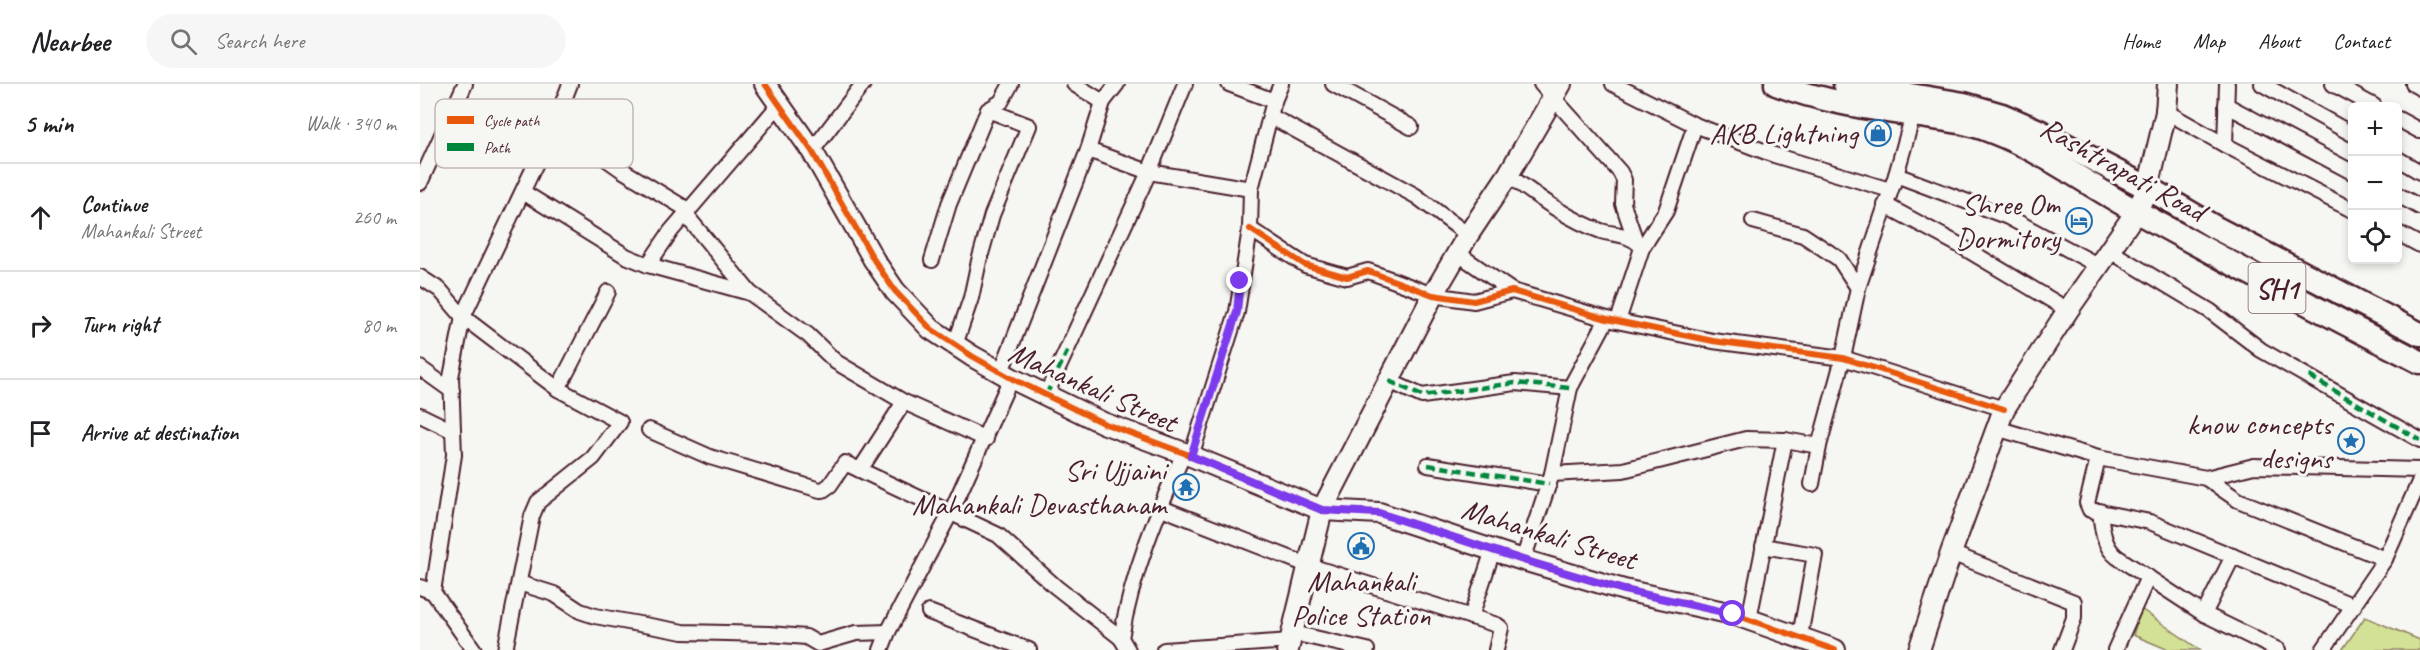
<!DOCTYPE html>
<html lang="en">
<head>
<meta charset="utf-8">
<style>
	body { margin:0; font-family:Caveat,sans-serif; background:#f6f6f6; color:#202124 }
	.controls { position:absolute; right:18px; top:18px; display:grid; overflow:hidden; border-radius:9px; box-shadow:0 3px 9px #0003 }
	.controls button { width:54px; height:54px; display:grid; place-items:center; padding:0; border:0; border-bottom:2px solid #e0e0e0; background:#fff; color:#202124; font:30px sans-serif }
	.stop { position:absolute; width:18px; height:18px; margin:-14px; border:4px solid #7c3aed; border-radius:50%; background:#fff }
	.stop.end { background:#7c3aed; border-color:#fff; box-shadow:0 2px 6px #0008 }
	.list { margin:0; padding:0; list-style:none }
	h2 { display:flex; justify-content:space-between; align-items:center; height:78px; margin:0; padding:0 24px; font-size:26px }
	h2 small { font-size:20px; font-weight:400; color:#757577 }
	.list li { display:grid; grid-template-columns:39px 1fr auto; gap:18px; align-items:center; box-sizing:border-box; height:108px; padding:0 24px; border-top:2px solid #e0e0e0 }
	.list b { display:block; font-size:22px; white-space:nowrap }
	.list p { margin:0; font-size:20px; white-space:nowrap; color:#757577 }
	.list em { font-size:20px; font-style:normal; color:#757577 }
	.icon { flex:none; width:33px; height:33px; fill:none; stroke:currentColor; stroke-width:2; stroke-linecap:round; stroke-linejoin:round }
	.map { position:relative; flex:none; width:2000px; height:566px; overflow:hidden }
	header { display:flex; align-items:center; gap:36px; box-sizing:border-box; height:84px; padding:0 30px; background:#fff; border-bottom:2px solid #e0e0e0 }
	header strong { font-size:28px }
	nav { display:flex; gap:33px; margin-inline-start:auto; font-size:21px }
	.search { width:420px; height:54px; background:#f6f6f6; display:flex; align-items:center; gap:15px; box-sizing:border-box; padding:0 21px; border-radius:33px; color:#757577; font-size:22px }
	main { display:flex }
	aside { flex:1; background:#fff }
	.map>svg:first-child { display:block }
	.green { fill:#d2e195; stroke:#8e8060; stroke-width:1.5 }
	.lines { fill:none; stroke-linecap:round; stroke-linejoin:round }
	.street-casing { stroke:#4a1f2b; stroke-width:18 }
	.secondary-casing { stroke:#4a1f2b; stroke-width:24 }
	.primary-casing { stroke:#4a1f2b; stroke-width:27 }
	.street { stroke:#f6f6f2; stroke-width:14 }
	.secondary { stroke:#f6f6f2; stroke-width:20 }
	.primary { stroke:#f6f6f2; stroke-width:22 }
	.quiet { stroke:#00873e; stroke-width:4.5; stroke-dasharray:9 4.5; stroke-linecap:butt }
	.cycleway-casing { stroke:#f6f6f2; stroke-width:10 }
	.cycleway { stroke:#e8590c; stroke-width:6 }
	.route { stroke:#7c3aed; stroke-width:8 }
	.labels { text-anchor:middle; dominant-baseline:central; stroke-width:6; stroke-linejoin:round; paint-order:stroke }
	.shield { fill:#f6f6f2; stroke:#7e6067; stroke-width:1.5 }
	.shield-label { font-size:28px; font-weight:bold; fill:#4a1f2b }
	.poi-label { font-size:30px; fill:#4a1f2b; stroke:#f6f6f2; text-anchor:end }
	.street-label { font-size:30px; fill:#4a1f2b; stroke:#f6f6f2 }
	.key { fill:#f6f6f2; stroke:#c2b6b6; stroke-width:1.5 }
	.key-label { font-size:16px; fill:#4a1f2b }
</style>
</head>
<body>
<header>
<strong>Nearbee</strong>
<div class="search"><svg class="icon" aria-label="search" viewBox="0 0 24 24"><circle cx="10" cy="10" r="6"/><path d="M15 15l6 6"/></svg>Search here</div>
<nav><a>Home</a><a>Map</a><a>About</a><a>Contact</a></nav>
</header>
<main>
<aside>
<h2>5 min<small>Walk · 340 m</small></h2>
<ul class="list">
<li><svg class="icon" aria-label="ahead" viewBox="0 0 24 24"><path d="M12 20V5M6 11l6-6 6 6"/></svg><div><b>Continue</b><p>Mahankali Street</p></div><em>260 m</em></li>
<li><svg class="icon" aria-label="right" viewBox="0 0 24 24"><path d="M7 20v-9h11M14 6l5 5-5 5"/></svg><div><b>Turn right</b></div><em>80 m</em></li>
<li><svg class="icon" aria-label="arrive" viewBox="0 0 24 24"><path d="M6 21V4h12l-3 4 3 4H6"/></svg><div><b>Arrive at destination</b></div></li>
</ul>
</aside>
<div class="map">
<svg width="2000" height="566" viewBox="0 0 2000 566">
	<rect width="100%" height="100%" fill="#f6f6f2"/>
	<filter id="ink" filterUnits="userSpaceOnUse"><feTurbulence type="fractalNoise" baseFrequency=".0167" numOctaves="2"/><feDisplacementMap in="SourceGraphic" scale="12" xChannelSelector="R" yChannelSelector="G"/><feConvolveMatrix kernelMatrix="1 2 1 2 8 2 1 2 1" color-interpolation-filters="sRGB"/></filter>
	<g filter="url(#ink)">
		<g class="green">
			<path d="M 1721,525 L 1780,566 L 1749,566 L 1713,551 Z"/>
			<path d="M 1945,533 L 2000,556 L 2000,566 L 1922,566 Z"/>
		</g>
		<g class="lines">
			<defs>
				<g id="street">
					<path d="M 654,0 L 683,18"/>
					<path d="M 809,0 L 854,17"/>
					<path d="M 913,0 L 991,43"/>
					<path d="M 1121,0 L 1200,88 L 1204,96 L 1203,120 L 1215,155"/>
					<path d="M 1193,0 L 1275,41 L 1354,71 L 1470,106"/>
					<path d="M 1842,0 L 1932,50"/>
					<path d="M 1913,0 L 1954,22"/>
					<path d="M 1993,0 L 2000,4"/>
					<path d="M 1806,21 L 1932,88"/>
					<path d="M 1743,26 L 1805,61 L 1932,126"/>
					<path d="M 850,32 L 996,112 L 1048,151"/>
					<path d="M 1978,35 L 2000,47"/>
					<path d="M 135,39 L 202,86 L 268,126"/>
					<path d="M 1805,61 L 1807,0"/>
					<path d="M 668,66 L 729,88 L 831,105"/>
					<path d="M 392,67 L 443,0"/>
					<path d="M 1978,75 L 2000,88"/>
					<path d="M 1088,91 C 1117,112 1147,135 1181,147 C 1194,151 1210,150 1220,161"/>
					<path d="M 1476,91 L 1588,133 L 1679,182"/>
					<path d="M 0,99 L 45,0"/>
					<path d="M 103,108 L 206,172 L 228,181 L 251,147 L 358,22"/>
					<path d="M 1978,111 L 2000,123"/>
					<path d="M 1465,121 L 1541,162 L 1648,226"/>
					<path d="M 265,130 L 330,209 L 388,251 L 416,278 L 484,318 L 566,355"/>
					<path d="M 1333,137 L 1383,151 L 1419,175 L 1438,204"/>
					<path d="M 830,145 L 885,181 L 927,193 L 948,187 L 1013,211 L 1054,217 L 1092,207 L 1099,209 L 1187,235 L 1293,257 L 1423,274 L 1584,325"/>
					<path d="M 1978,149 L 2000,161"/>
					<path d="M 1690,167 L 1790,227 L 1841,266 L 2000,356"/>
					<path d="M 1037,169 L 1092,207"/>
					<path d="M 512,176 L 529,120 L 568,26 L 581,18 L 591,0"/>
					<path d="M 228,181 L 330,209"/>
					<path d="M 0,193 L 20,206 L 43,233 L 138,305 L 200,338 L 173,374 L 118,418 L 112,432 L 85,566"/>
					<path d="M 1198,237 L 1222,164 L 1246,127 L 1275,41"/>
					<path d="M 535,261 L 551,214 L 559,177 L 572,131 L 609,42 L 568,26"/>
					<path d="M 0,284 L 32,307"/>
					<path d="M 581,288 L 668,66 L 683,18 L 697,0"/>
					<path d="M 969,297 L 1002,312 L 1095,299 L 1150,304"/>
					<path d="M 138,305 L 188,208"/>
					<path d="M 626,311 L 729,88 L 765,0"/>
					<path d="M 0,331 L 33,347"/>
					<path d="M 1576,344 L 1678,374 L 1786,394 L 1834,382 L 2000,386"/>
					<path d="M 229,346 L 290,373 L 400,406 L 403,406 L 410,401 L 425,379 L 578,451 L 636,503 L 701,554"/>
					<path d="M 771,372 L 817,228 L 830,145 L 831,105 L 854,17 L 861,0"/>
					<path d="M 1678,374 L 1667,419 L 1670,426 L 1730,438 L 1934,522"/>
					<path d="M 1008,381 L 1129,400"/>
					<path d="M 440,386 L 484,318"/>
					<path d="M 1132,390 L 1203,386 L 1326,355 L 1365,356 L 1399,362"/>
					<path d="M 1786,394 L 1818,416 L 1965,475"/>
					<path d="M 1392,400 L 1399,362 L 1423,274 L 1438,204 L 1476,91 L 1493,31"/>
					<path d="M 739,423 L 890,482 L 1077,541 L 1081,544 L 1076,566"/>
					<path d="M 1680,427 C 1682,444 1683,462 1697,473 L 1784,530 L 1858,566"/>
					<path d="M 1343,462 L 1395,471 L 1380,552"/>
					<path d="M 1531,469 L 1654,518 L 1654,534 L 1642,566"/>
					<path d="M 1103,476 L 1132,390 L 1150,304 L 1187,235"/>
					<path d="M 99,499 L 134,510 L 160,527 L 175,532 L 263,548 L 349,550 L 386,553 L 398,560 L 436,549 L 468,548"/>
					<path d="M 0,503 L 13,508 L 54,566"/>
					<path d="M 13,508 L 34,371 L 31,293 L 43,233 L 135,39 L 150,0"/>
					<path d="M 509,528 L 609,566"/>
					<path d="M 1784,530 L 1813,472"/>
					<path d="M 1051,533 L 1073,466"/>
					<path d="M 1329,535 L 1365,356"/>
					<path d="M 873,549 L 947,566"/>
					<path d="M 461,566 L 468,548 L 531,428 L 591,294"/>
					<path d="M 708,566 L 701,554 C 712,489 737,429 764,369"/>
					<path d="M 744,566 L 870,557"/>
					<path d="M 1695,566 L 1728,493"/>
					<path d="M 1903,566 L 1965,475 L 2000,396"/>
				</g>
				<g id="secondary">
					<path d="M 345,0 L 392,67 L 454,176 L 475,207 L 511,245 L 552,272 L 591,294 L 683,339 L 764,369 L 902,426 L 959,429 L 1103,476 L 1204,506 L 1313,530 L 1415,566"/>
					<path d="M 868,566 L 902,426 L 1013,211 L 1048,151 L 1088,91 L 1141,0"/>
					<path d="M 1499,566 L 1531,469 L 1584,325 L 1648,226 L 1716,128 L 1728,104 L 1746,28 L 1748,0"/>
				</g>
				<g id="primary">
					<path d="M 1356,0 C 1400,17 1447,24 1493,31 C 1520,35 1547,37 1573,48 C 1625,68 1671,103 1719,129 C 1812,180 1906,230 2000,278"/>
					<path d="M 1425,0 L 1544,20 L 1582,31 L 1619,47 L 1728,104 L 1796,144 L 2000,250"/>
				</g>
			</defs>
			<use href="#street" class="street-casing"/>
			<use href="#secondary" class="secondary-casing"/>
			<use href="#primary" class="primary-casing"/>
			<use href="#street" class="street"/>
			<use href="#secondary" class="secondary"/>
			<use href="#primary" class="primary"/>
			<g class="quiet">
				<path d="M 1889,292 L 2000,356"/>
				<path d="M 969,297 L 1002,312 L 1095,299 L 1150,304"/>
				<path d="M 626,311 L 648,266"/>
				<path d="M 1008,381 L 1129,400"/>
			</g>
			<defs>
				<g id="cycleway">
					<path d="M 345,0 L 392,67 L 454,176 L 475,207 L 511,245 L 552,272 L 591,294 L 683,339 L 764,369 L 902,426 L 959,429 L 1103,476 L 1204,506 L 1313,530 L 1415,566"/>
					<path d="M 830,145 L 885,181 L 927,193 L 948,187 L 1013,211 L 1054,217 L 1092,207 L 1099,209 L 1187,235 L 1293,257 L 1423,274 L 1584,325"/>
				</g>
			</defs>
			<use href="#cycleway" class="cycleway-casing"/>
			<use href="#cycleway" class="cycleway"/>
		</g>
	</g>
	<g class="lines" filter="url(#ink)">
		<path class="route" d="M 820,197 L 817,228 L 771,372 L 902,426 L 959,429 L 1103,476 L 1204,506 L 1313,530"/>
	</g>
	<defs>
		<symbol id="shop-ring" viewBox="-11 -11 22 22"><circle r="9.5" fill="#f6f6f2" stroke="#1f6fb2" stroke-width="1.5"/><path d="M-5-2.5h2.3a2.7 3.5 0 0 1 5.4 0H5L5.5 6h-11ZM-1.5-2.5h3a1.5 2.3 0 0 0-3 0Z" fill="#1f6fb2"/></symbol>
		<symbol id="hotel-ring" viewBox="-11 -11 22 22"><circle r="9.5" fill="#f6f6f2" stroke="#1f6fb2" stroke-width="1.5"/><path d="M-6-4.5h1.5V1H6V5H4.5V3h-9V5H-6ZM-4 0a1.8 1.8 0 1 1 3.6 0ZM.5 0V-2.5h3Q6-2.5 6 0Z" fill="#1f6fb2"/></symbol>
		<symbol id="sight-ring" viewBox="-11 -11 22 22"><circle r="9.5" fill="#f6f6f2" stroke="#1f6fb2" stroke-width="1.5"/><path d="M0-6L1.8-2.2L6-1.7L2.9 1.2L3.7 5.4L0 3.3L-3.7 5.4L-2.9 1.2L-6-1.7L-1.8-2.2Z" fill="#1f6fb2"/></symbol>
		<symbol id="temple-ring" viewBox="-11 -11 22 22"><circle r="9.5" fill="#f6f6f2" stroke="#1f6fb2" stroke-width="1.5"/><path d="M0-6L5-2H3V0L6.5 2.5H4V6H1.5V3h-3V6H-4V2.5H-6.5L-3 0V-2H-5Z" fill="#1f6fb2"/></symbol>
		<symbol id="civic-ring" viewBox="-11 -11 22 22"><circle r="9.5" fill="#f6f6f2" stroke="#1f6fb2" stroke-width="1.5"/><path d="M-.6-6.5H3V-4.5H.6V-3L4-1V1h2V6H-6V1h2V-1L-.6-3ZM-1.2 2.5V6h2.4V2.5Z" fill="#1f6fb2"/></symbol>
	</defs>
	<g fill-rule="evenodd">
		<use href="#shop-ring" x="1443" y="34" width="30" height="30"/>
		<use href="#hotel-ring" x="1644" y="122" width="30" height="30"/>
		<use href="#sight-ring" x="1916" y="342" width="30" height="30"/>
		<use href="#temple-ring" x="751" y="388" width="30" height="30"/>
		<use href="#civic-ring" x="926" y="447" width="30" height="30"/>
	</g>
	<g class="labels">
		<rect class="shield" x="1828.5" y="179" width="57" height="50" rx="4.5"/>
		<g class="shield-label">
			<text x="1857" y="204">SH1</text>
		</g>
		<g class="poi-label">
			<text x="1438" y="49">AKB Lightning</text>
			<text x="1640" y="120">Shree Om<tspan x="1640" dy="34">Dormitory</tspan></text>
			<text x="1912" y="340">know concepts<tspan x="1912" dy="34">designs</tspan></text>
			<text x="746" y="386">Sri Ujjaini<tspan x="746" dy="34">Mahankali Devasthanam</tspan></text>
			<text x="941" y="497" text-anchor="middle">Mahankali<tspan x="941" dy="34">Police Station</tspan></text>
		</g>
		<g class="street-label">
			<text transform="translate(1703 85) rotate(29)">Rashtrapati Road</text>
			<text transform="translate(673 303) rotate(24)">Mahankali Street</text>
			<text transform="translate(1129 450) rotate(17)">Mahankali Street</text>
		</g>
	</g>
	<rect x="15" y="15" width="198" height="69" rx="9" class="key"/>
	<rect x="27" y="32" width="27" height="8" fill="#e8590c"/>
	<rect x="27" y="59" width="27" height="8" fill="#00873e"/>
	<g class="key-label">
		<text x="64" y="42">Cycle path</text>
		<text x="64" y="69">Path</text>
	</g>
</svg>
<div class="controls">
<button>+</button>
<button>−</button>
<button><svg class="icon" aria-label="locate" viewBox="0 0 24 24"><circle cx="12" cy="12" r="6"/><path d="M12 2v4M12 18v4M2 12h4M18 12h4"/></svg></button>
</div>
<div class="stop" style="left:1313px;top:530px"></div>
<div class="stop end" style="left:820px;top:197px"></div>
</div>
</main>
</body>
</html>
